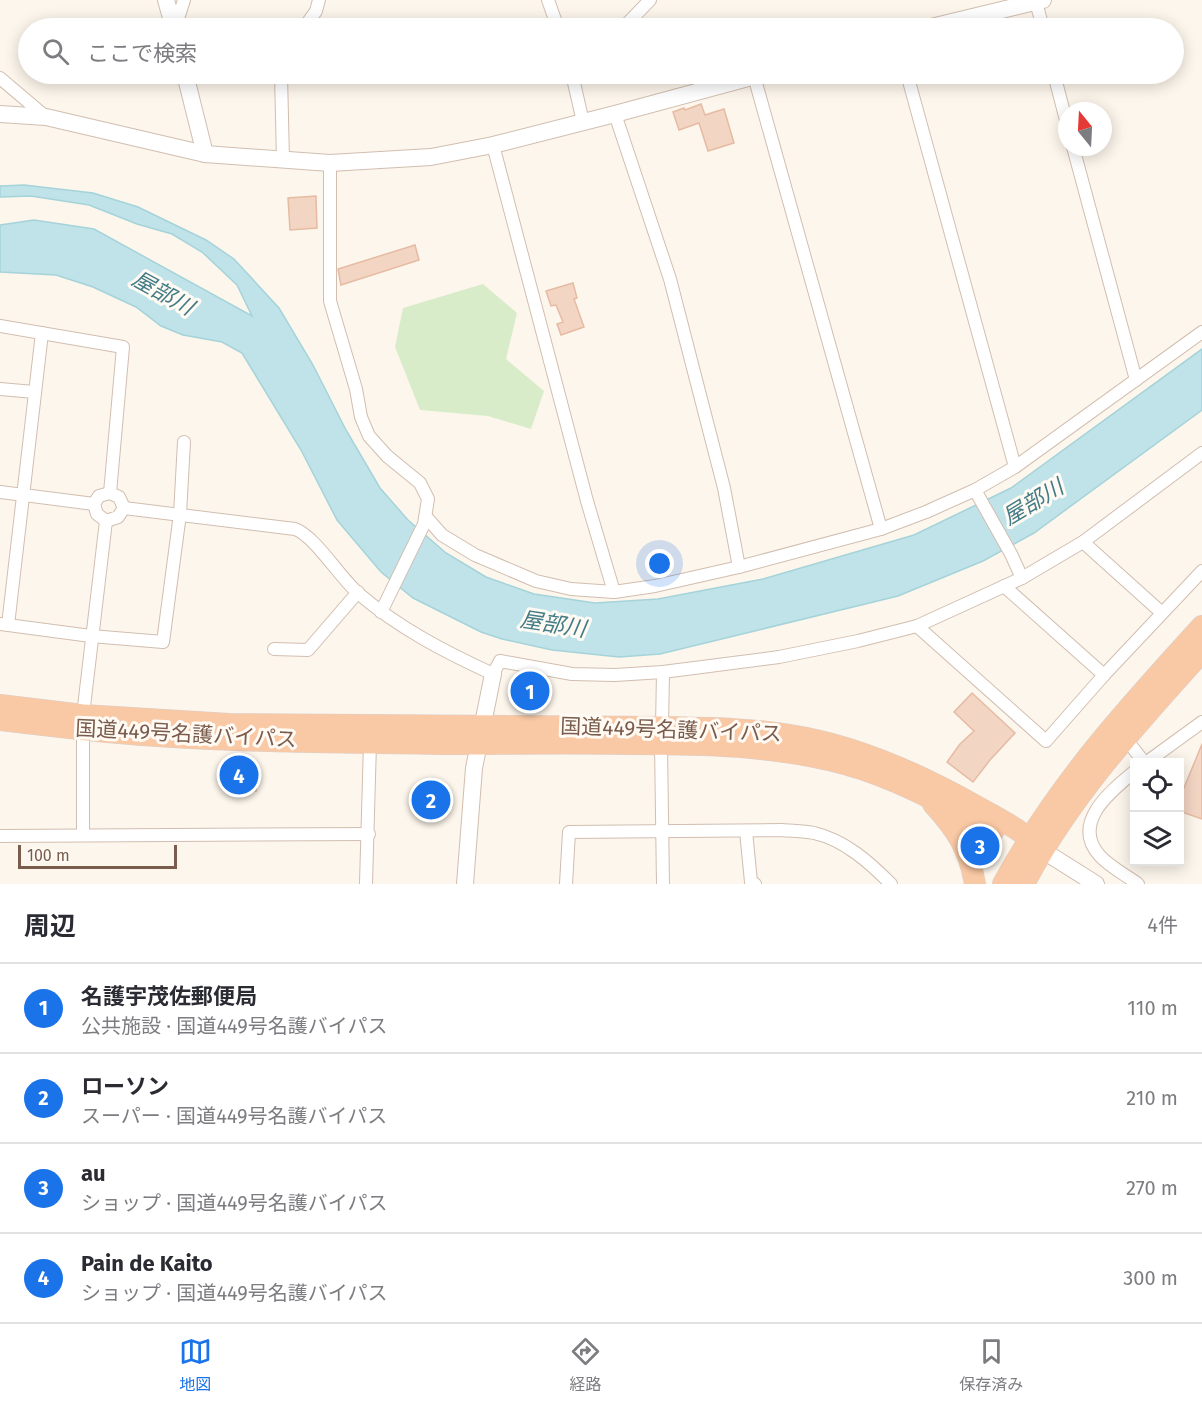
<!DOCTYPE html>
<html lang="ja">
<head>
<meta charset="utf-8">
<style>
	body { margin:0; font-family:"Fira Sans","Noto Sans JP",sans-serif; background:#f7f7f7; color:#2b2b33 }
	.controls { position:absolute; right:18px; bottom:18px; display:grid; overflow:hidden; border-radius:0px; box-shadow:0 3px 15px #0003 }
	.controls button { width:54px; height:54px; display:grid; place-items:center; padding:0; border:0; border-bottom:2px solid #e1e1e2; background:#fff; color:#2b2b33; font:30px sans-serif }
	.compass { position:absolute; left:1058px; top:102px; width:54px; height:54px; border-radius:50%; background:#fff; box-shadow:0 3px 15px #0003; rotate:342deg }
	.scale { position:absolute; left:18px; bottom:15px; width:159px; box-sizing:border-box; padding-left:6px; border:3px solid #7a5c4d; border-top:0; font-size:16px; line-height:21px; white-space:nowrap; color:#7a5c4d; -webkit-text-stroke:4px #fffaf3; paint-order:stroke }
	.you { position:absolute; left:660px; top:564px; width:21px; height:21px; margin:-15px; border:4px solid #fff; border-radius:50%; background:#1a73e8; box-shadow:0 0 0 9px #1a73e833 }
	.badge { display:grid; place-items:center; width:39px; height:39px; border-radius:50%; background:#1a73e8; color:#fff; font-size:20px; font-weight:700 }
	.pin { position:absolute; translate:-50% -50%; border:3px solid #fff; box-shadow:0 2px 6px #0006 }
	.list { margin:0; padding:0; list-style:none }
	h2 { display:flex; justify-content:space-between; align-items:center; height:78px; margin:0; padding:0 24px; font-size:26px }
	h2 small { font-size:20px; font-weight:400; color:#7c7c81 }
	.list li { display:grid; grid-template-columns:39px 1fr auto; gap:18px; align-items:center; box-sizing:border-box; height:90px; padding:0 24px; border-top:2px solid #e1e1e2 }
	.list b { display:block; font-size:22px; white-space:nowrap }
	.list p { margin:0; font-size:20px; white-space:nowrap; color:#7c7c81 }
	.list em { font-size:20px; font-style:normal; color:#7c7c81 }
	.icon { flex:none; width:33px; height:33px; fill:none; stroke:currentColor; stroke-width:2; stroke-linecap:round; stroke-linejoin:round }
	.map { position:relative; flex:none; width:1202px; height:884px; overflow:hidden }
	.search { position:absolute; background:#fff; box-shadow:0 3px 15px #0003; left:18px; right:18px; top:18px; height:66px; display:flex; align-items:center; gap:15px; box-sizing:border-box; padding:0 21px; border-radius:33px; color:#7c7c81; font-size:22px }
	.sheet { height:438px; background:#fff }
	nav { display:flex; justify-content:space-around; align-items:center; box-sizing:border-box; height:84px; border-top:2px solid #e1e1e2; background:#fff; font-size:16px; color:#7c7c81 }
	nav a { display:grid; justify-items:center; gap:3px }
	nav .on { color:#1a73e8 }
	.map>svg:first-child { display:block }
	.green { fill:#d8ecc9 }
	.water { fill:#bfe3e8; stroke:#a5d3da; stroke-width:1.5 }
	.building { fill:#f3d5c3; stroke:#e6bba3; stroke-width:1.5 }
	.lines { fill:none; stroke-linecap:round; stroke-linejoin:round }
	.minor-casing { stroke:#d1beb0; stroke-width:14 }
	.tertiary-casing { stroke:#d1beb0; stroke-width:18 }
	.trunk-casing { stroke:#dad1cd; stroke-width:22 }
	.minor { stroke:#fff; stroke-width:12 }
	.tertiary { stroke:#fff; stroke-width:16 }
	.trunk { stroke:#f9c8a4; stroke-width:21 }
	.labels { text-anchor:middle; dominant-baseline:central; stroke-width:6; stroke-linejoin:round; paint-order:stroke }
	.street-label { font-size:21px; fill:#7a5c4d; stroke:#fffaf3 }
	.water-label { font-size:22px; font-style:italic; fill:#437c86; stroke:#fffaf3 }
</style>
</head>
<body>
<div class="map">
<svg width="1202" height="884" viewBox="0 0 1202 884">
	<rect width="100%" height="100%" fill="#fdf6ec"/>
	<path class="green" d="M 483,284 L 517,313 L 506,359 L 544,391 L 531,429 L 488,416 L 420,410 L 395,347 L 403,308 Z"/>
	<path class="water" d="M 24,185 L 93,193 L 138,207 L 206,240 L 234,259 L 279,308 L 313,365 L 346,430 L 380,488 L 408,520 L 446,553 L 486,577 L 534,594 L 595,603 L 658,599 L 763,579 L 914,535 L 1011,488 L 1202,349 L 1202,410 L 1034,533 L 983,561 L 898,596 L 660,654 L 619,657 L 552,650 L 502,639 L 481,632 L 413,598 L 381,572 L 337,520 L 301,450 L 242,353 L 222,342 L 183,335 L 161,326 L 136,307 L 93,287 L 56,275 L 0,272 L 0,225 L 34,220 L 94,229 L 252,316 L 237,285 L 202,252 L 172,234 L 137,224 L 89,205 L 31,196 L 0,197 L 0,186 Z"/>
	<g class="building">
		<path d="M 342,74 L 367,74 L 366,82 L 342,79 Z"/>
		<path d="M 701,104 L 705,115 L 724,109 L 734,143 L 708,151 L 699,123 L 679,130 L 673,112 L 684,108 L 685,110 Z"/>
		<path d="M 316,196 L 317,228 L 290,230 L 288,198 Z"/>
		<path d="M 415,245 L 419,260 L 341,285 L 338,269 Z"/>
		<path d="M 573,283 L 577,298 L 574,299 L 584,327 L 561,335 L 557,324 L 563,322 L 556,305 L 551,306 L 546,291 Z"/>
		<path d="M 518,681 L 539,682 L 539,697 L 518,697 Z"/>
		<path d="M 972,693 L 1015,733 L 990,760 L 973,782 L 947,762 L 960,744 L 974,731 L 954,712 Z"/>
		<path d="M 1202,744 L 1202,819 L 1179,811 L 1179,800 Z"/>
		<path d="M 235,773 L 252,773 L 252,778 L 254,778 L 254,783 L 256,783 L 256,791 L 231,790 L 231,783 L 235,783 Z"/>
		<path d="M 419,787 L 436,788 L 440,794 L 439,809 L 418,807 Z"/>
	</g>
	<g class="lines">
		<defs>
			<g id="minor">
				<path d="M 548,0 L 558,28"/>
				<path d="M 1036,2 L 1043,28"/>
				<path d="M 175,28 L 184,0"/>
				<path d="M 304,28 L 316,11 L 319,0"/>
				<path d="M 623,28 L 650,0"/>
				<path d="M 281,74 L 283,161"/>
				<path d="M 572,74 L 583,122"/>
				<path d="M 907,74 L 1015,467"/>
				<path d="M 1054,74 L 1067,124"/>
				<path d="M 754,76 L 881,529"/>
				<path d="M 0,78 L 46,117"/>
				<path d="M 615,114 L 670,279 L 724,488 L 739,567"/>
				<path d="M 493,145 L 587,501 L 614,592"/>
				<path d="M 1073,147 L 1136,380"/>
				<path d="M 330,163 L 330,301 L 356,389 L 361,417 L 369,436 L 387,456 L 420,483 L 428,499 L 424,524 L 381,612"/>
				<path d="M 0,326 L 123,347 L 110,493"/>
				<path d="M 0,389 L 34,392"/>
				<path d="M 975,490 L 1011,554 L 1022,578"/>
				<path d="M 0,492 L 94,504"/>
				<path d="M 110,493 L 119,497 L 124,508 L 118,517 L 106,521 L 97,514 L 94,504 L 99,496 Z"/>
				<path d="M 124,508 L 295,529 C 316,537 339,577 359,594 C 399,628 445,652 493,674 L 500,661 L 572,674 L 615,675 L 663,672 L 779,657 L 858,641 L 917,626 L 1022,578 L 1083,542 L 1202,453"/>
				<path d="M 427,518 L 442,535 L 475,555 L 536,581 L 571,589 L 614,592 L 655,586 L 739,567 L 881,529 L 926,512 L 975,490 L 1015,467 L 1202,332"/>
				<path d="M 1083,542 L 1162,613"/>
				<path d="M 1004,586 L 1104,675"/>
				<path d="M 0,624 L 91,636 L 163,642 L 180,514 L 184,442"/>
				<path d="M 8,625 L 42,333"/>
				<path d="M 917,626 L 1046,741 L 1104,675 L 1202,571"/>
				<path d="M 274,649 L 308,650 L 358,592"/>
				<path d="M 83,715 L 106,521"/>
				<path d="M 662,727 L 663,672"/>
				<path d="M 1125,738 L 1144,762"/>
				<path d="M 661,744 L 663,884"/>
				<path d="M 1147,762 L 1202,722"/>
				<path d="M 1134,772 C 1111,791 1070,823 1100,856 C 1110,867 1126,875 1138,884"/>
				<path d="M 746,831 L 751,882 L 755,884"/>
				<path d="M 83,835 L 83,730"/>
				<path d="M 0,836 L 369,834"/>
				<path d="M 366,884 L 370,743"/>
				<path d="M 566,884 L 569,832 L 782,830 C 792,831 804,831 814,833 C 845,840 870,863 891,884"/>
			</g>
			<g id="tertiary">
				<path d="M 166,0 L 174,28"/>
				<path d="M 927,28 L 1043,0"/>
				<path d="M 185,74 L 205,154"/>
				<path d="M 0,114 L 46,117 L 205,154 L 330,163 L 431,157 L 493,145 L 615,114 L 763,74"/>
				<path d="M 1042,850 L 1096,884"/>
				<path d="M 465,884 L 474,768 L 493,674"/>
			</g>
			<g id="trunk">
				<path d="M 0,705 L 83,715 L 229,724 L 662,727 C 705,728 748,728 790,735 C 856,745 920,774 978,807 C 1001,820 1024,831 1042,850"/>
				<path d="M 0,720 C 52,726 104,733 157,736 C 251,742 346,743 441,744 C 503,744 566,743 629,744 C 702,744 773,745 845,764 C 897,778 946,806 993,832"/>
				<path d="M 933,804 C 957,830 969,849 975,884"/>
				<path d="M 1003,884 C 1056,786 1127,708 1202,626"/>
				<path d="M 1024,884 C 1070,797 1136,725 1202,652"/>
			</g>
		</defs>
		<use href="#minor" class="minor-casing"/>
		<use href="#tertiary" class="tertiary-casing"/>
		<use href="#trunk" class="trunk-casing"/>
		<use href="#minor" class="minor"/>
		<use href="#tertiary" class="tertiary"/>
		<use href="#trunk" class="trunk"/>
	</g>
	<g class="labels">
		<g class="street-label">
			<text transform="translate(671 730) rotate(2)">国道449号名護バイパス</text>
			<text transform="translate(186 734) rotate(3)">国道449号名護バイパス</text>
		</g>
		<g class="water-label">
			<text transform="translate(163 293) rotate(29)">屋部川</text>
			<text transform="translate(1033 502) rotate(-31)">屋部川</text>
			<text transform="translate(553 624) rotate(9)">屋部川</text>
		</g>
	</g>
</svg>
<div class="controls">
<button><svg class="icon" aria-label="locate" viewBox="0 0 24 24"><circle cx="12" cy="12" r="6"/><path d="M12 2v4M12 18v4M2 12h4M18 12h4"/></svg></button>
<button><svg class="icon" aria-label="layers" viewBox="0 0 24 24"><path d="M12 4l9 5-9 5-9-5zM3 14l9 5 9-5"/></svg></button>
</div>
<svg class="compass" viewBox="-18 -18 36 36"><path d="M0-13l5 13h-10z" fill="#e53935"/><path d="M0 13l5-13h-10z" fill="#7c7c81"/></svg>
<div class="scale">100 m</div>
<div class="you"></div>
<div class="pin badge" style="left:530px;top:691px">1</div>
<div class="pin badge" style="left:431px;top:800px">2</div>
<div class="pin badge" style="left:980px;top:846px">3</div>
<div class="pin badge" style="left:239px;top:775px">4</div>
<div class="search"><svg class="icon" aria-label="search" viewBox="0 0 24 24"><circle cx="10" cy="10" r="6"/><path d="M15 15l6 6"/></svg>ここで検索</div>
</div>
<section class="sheet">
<h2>周辺<small>4件</small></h2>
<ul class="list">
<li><span class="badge">1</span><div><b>名護宇茂佐郵便局</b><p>公共施設 · 国道449号名護バイパス</p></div><em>110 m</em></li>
<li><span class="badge">2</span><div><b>ローソン</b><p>スーパー · 国道449号名護バイパス</p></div><em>210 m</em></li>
<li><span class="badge">3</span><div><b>au</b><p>ショップ · 国道449号名護バイパス</p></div><em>270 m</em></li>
<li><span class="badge">4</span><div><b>Pain de Kaito</b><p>ショップ · 国道449号名護バイパス</p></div><em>300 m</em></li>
</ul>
</section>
<nav>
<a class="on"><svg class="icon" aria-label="map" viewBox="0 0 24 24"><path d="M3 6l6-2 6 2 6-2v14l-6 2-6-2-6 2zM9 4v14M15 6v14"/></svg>地図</a>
<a><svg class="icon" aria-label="directions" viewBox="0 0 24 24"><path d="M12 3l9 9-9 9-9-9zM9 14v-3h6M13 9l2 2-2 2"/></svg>経路</a>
<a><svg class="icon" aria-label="saved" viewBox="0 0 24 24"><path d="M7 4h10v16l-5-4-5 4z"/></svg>保存済み</a>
</nav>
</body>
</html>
